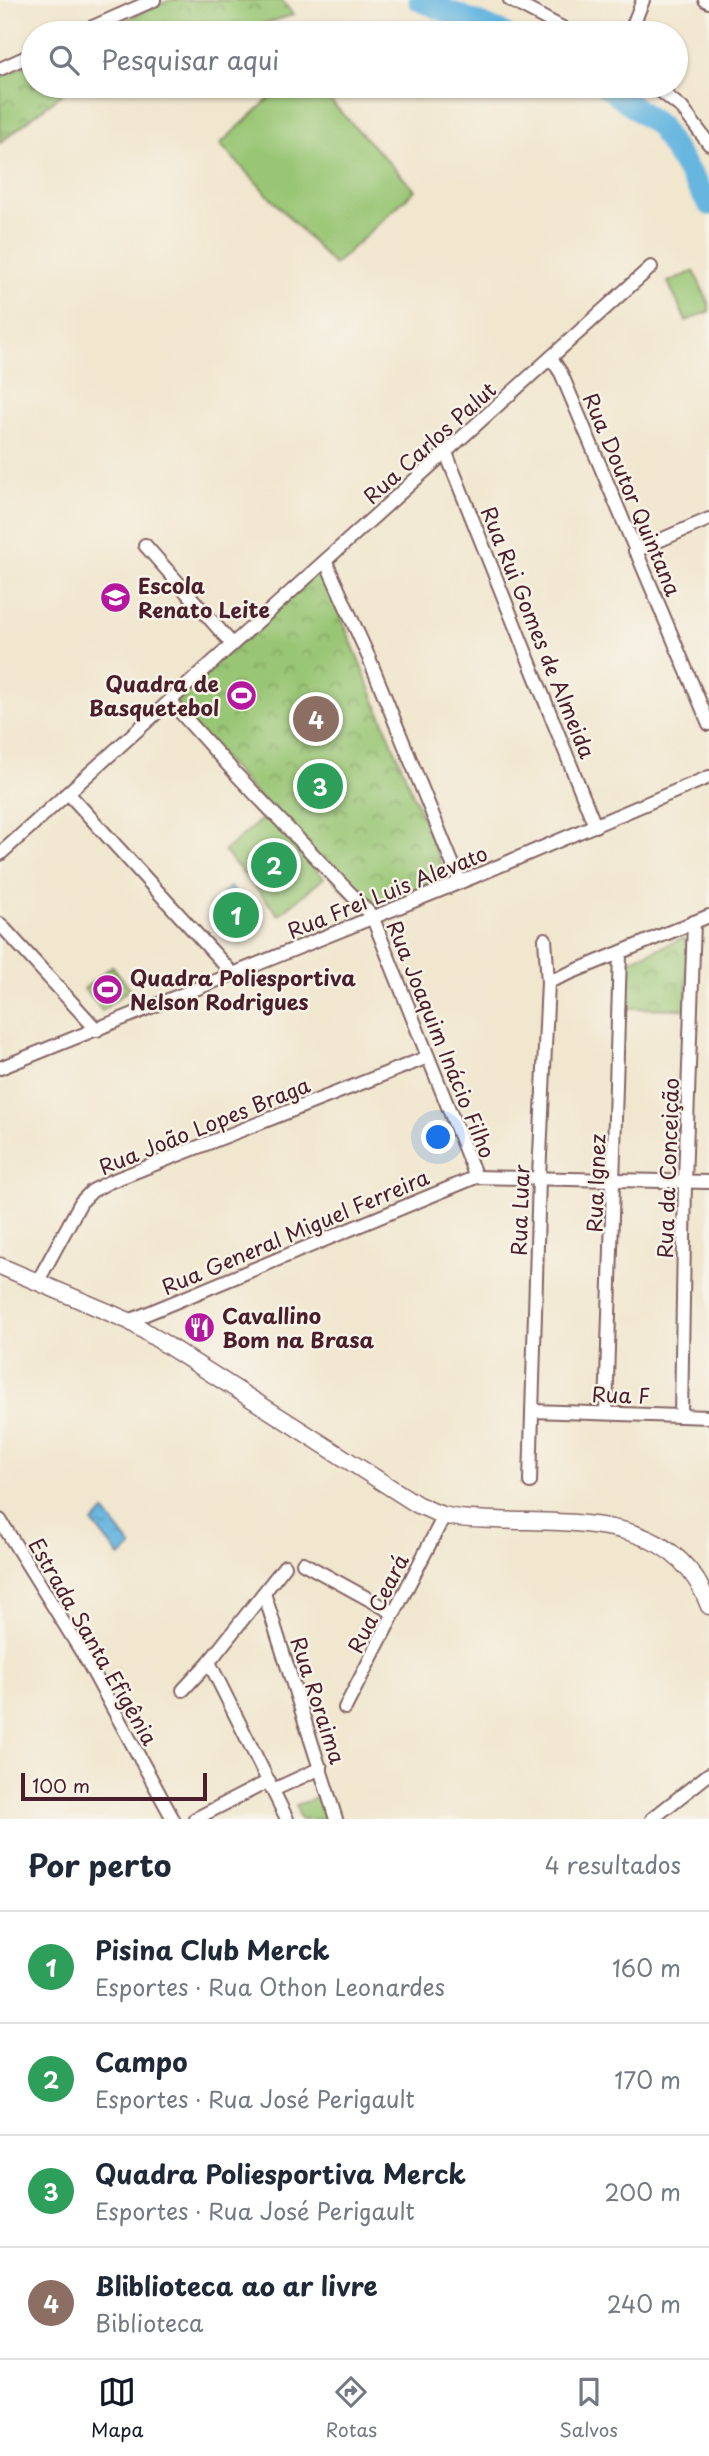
<!DOCTYPE html>
<html lang="pt">
<head>
<meta charset="utf-8">
<style>
	body { margin:0; font-family:"Playpen Sans",sans-serif; background:#f2f2f3; color:#1f2937 }
	.scale { position:absolute; left:21px; bottom:18px; width:186px; box-sizing:border-box; padding-left:7px; border:4px solid #4a1f2b; border-top:0; font-size:19px; line-height:24px; white-space:nowrap; color:#4a1f2b; -webkit-text-stroke:5px #f7f3e8; paint-order:stroke }
	.you { position:absolute; left:439px; top:1138px; width:24px; height:24px; margin:-18px; border:5px solid #fff; border-radius:50%; background:#1a73e8; box-shadow:0 0 0 10px #1a73e833 }
	.badge { display:grid; place-items:center; width:46px; height:46px; border-radius:50%; background:#111827; color:#fff; font-size:23px; font-weight:700 }
	.pin { position:absolute; translate:-50% -50%; border:4px solid #fff; box-shadow:0 2px 7px #0006 }
	.list { margin:0; padding:0; list-style:none }
	h2 { display:flex; justify-content:space-between; align-items:center; height:91px; margin:0; padding:0 28px; font-size:30px }
	h2 small { font-size:23px; font-weight:400; color:#747a83 }
	.list li { display:grid; grid-template-columns:46px 1fr auto; gap:21px; align-items:center; box-sizing:border-box; height:112px; padding:0 28px; border-top:2px solid #e0e1e3 }
	.list b { display:block; font-size:26px; white-space:nowrap }
	.list p { margin:0; font-size:23px; white-space:nowrap; color:#747a83 }
	.list em { font-size:23px; font-style:normal; color:#747a83 }
	.icon { flex:none; width:38px; height:38px; fill:none; stroke:currentColor; stroke-width:2; stroke-linecap:round; stroke-linejoin:round }
	.map { position:relative; flex:none; width:709px; height:1819px; overflow:hidden }
	.search { position:absolute; background:#fff; box-shadow:0 2px 5px #0004; left:21px; right:21px; top:21px; height:77px; display:flex; align-items:center; gap:18px; box-sizing:border-box; padding:0 24px; border-radius:38px; color:#747a83; font-size:26px }
	.sheet { height:539px; background:#fff }
	nav { display:flex; justify-content:space-around; align-items:center; box-sizing:border-box; height:98px; border-top:2px solid #e0e1e3; background:#fff; font-size:19px; color:#747a83 }
	nav a { display:grid; justify-items:center; gap:4px }
	nav .on { color:#111827 }
	.map>svg:first-child { display:block }
	.grass { fill:#99c674; stroke:#727250; stroke-width:2 }
	.park { fill:url(#park-crowns); stroke:#727250; stroke-width:2 }
	.water { fill:url(#water-ripples); stroke:#586a86; stroke-width:2 }
	.lines { fill:none; stroke-linecap:round; stroke-linejoin:round }
	.river { stroke:#66b6e0; stroke-width:23 }
	.minor-casing { stroke:#846564; stroke-width:16 }
	.major-casing { stroke:#846564; stroke-width:19 }
	.minor { stroke:#fff; stroke-width:12 }
	.major { stroke:#fff; stroke-width:16 }
	.labels { text-anchor:middle; dominant-baseline:central; stroke-width:5; stroke-linejoin:round; paint-order:stroke }
	.street-label { font-size:21px; fill:#4a1f2b; stroke:#f7f3e8 }
	.poi-label { font-size:21px; font-weight:bold; fill:#4a1f2b; stroke:#f7f3e8; text-anchor:start }
</style>
</head>
<body>
<div class="map">
<svg width="709" height="1819" viewBox="0 0 709 1819">
	<defs>
		<pattern id="park-crowns" width="20" height="18" patternUnits="userSpaceOnUse" patternTransform="scale(1.75)"><rect width="20" height="18" fill="#99c674"/><path d="M2 6a3 3 0 1 1 6 0M12 15a3 3 0 1 1 6 0" fill="none" stroke="#7fa05f"/></pattern>
		<pattern id="water-ripples" width="26" height="14" patternUnits="userSpaceOnUse" patternTransform="scale(1.75)"><rect width="26" height="14" fill="#66b6e0"/><path d="M2 4q2-2 4 0t4 0M15 11q2-2 4 0t4 0" fill="none" stroke="#5693b6"/></pattern>
	</defs>
	<rect width="100%" height="100%" fill="#f7f3e8"/>
	<filter id="ink" filterUnits="userSpaceOnUse"><feTurbulence type="fractalNoise" baseFrequency=".0143" numOctaves="2"/><feDisplacementMap in="SourceGraphic" scale="14" xChannelSelector="R" yChannelSelector="G"/><feConvolveMatrix kernelMatrix="1 2 1 2 8 2 1 2 1" color-interpolation-filters="sRGB"/></filter>
	<filter id="wash" filterUnits="userSpaceOnUse"><feTurbulence type="fractalNoise" baseFrequency=".00686" numOctaves="4" result="noise"/><feDisplacementMap in="SourceGraphic" scale="28" xChannelSelector="R" yChannelSelector="G"/><feGaussianBlur stdDeviation="1.57" result="paint"/><feColorMatrix in="noise" values="0 0 0 0 0 0 0 0 0 0 0 0 0 0 0 0 0 1.4 0 .05"/><feComposite in="paint" operator="in"/></filter>
	<g filter="url(#wash)">
		<rect width="100%" height="100%" fill="#f1e6ce"/>
		<g class="grass">
			<path d="M 283,86 L 316,86 L 415,190 L 334,265 L 220,144 Z"/>
			<path d="M 694,271 L 709,304 L 709,311 L 686,321 L 668,282 Z"/>
			<path d="M 267,815 L 324,878 L 279,915 L 224,851 Z"/>
			<path d="M 112,966 L 130,988 L 102,1011 L 84,989 Z"/>
			<path d="M 321,1797 L 328,1819 L 300,1819 L 296,1805 Z"/>
		</g>
		<g class="park">
			<path d="M 170,0 L 282,0 L 293,15 L 233,33 L 97,33 Z"/>
			<path d="M 33,62 L 33,86 L 77,86 L 64,92 L 0,143 L 0,77 Z"/>
			<path d="M 321,567 L 446,876 L 364,913 L 172,702 Z"/>
			<path d="M 683,938 L 688,944 L 686,1009 L 626,1008 L 629,961 Z"/>
		</g>
		<g class="water">
			<path d="M 230,887 L 263,923 L 240,943 L 210,906 Z"/>
			<path d="M 104,1511 L 132,1547 L 120,1557 L 93,1523 Z"/>
		</g>
		<g class="lines">
			<g class="river">
				<path d="M 420,0 L 502,33"/>
				<path d="M 606,86 L 659,126 L 709,204"/>
			</g>
		</g>
	</g>
	<g filter="url(#ink)">
		<g class="lines">
			<defs>
				<g id="minor">
					<path d="M 510,0 L 572,33"/>
					<path d="M 705,0 L 709,2"/>
					<path d="M 79,33 L 154,0"/>
					<path d="M 630,33 L 643,0"/>
					<path d="M 0,69 L 33,54"/>
					<path d="M 654,86 L 682,108 L 709,144"/>
					<path d="M 551,358 L 561,373 L 709,724"/>
					<path d="M 446,453 L 595,826"/>
					<path d="M 145,545 L 232,644"/>
					<path d="M 635,551 L 709,519"/>
					<path d="M 326,562 L 369,658 L 460,882"/>
					<path d="M 171,702 L 237,775 L 372,916 L 476,1177"/>
					<path d="M 68,793 L 233,974"/>
					<path d="M 0,854 L 651,267"/>
					<path d="M 0,924 L 97,1030"/>
					<path d="M 548,982 L 709,916"/>
					<path d="M 0,1068 L 473,877 L 709,777"/>
					<path d="M 38,1281 L 81,1202 L 92,1191 L 109,1182 L 428,1057"/>
					<path d="M 129,1321 L 476,1177 L 709,1182"/>
					<path d="M 532,1411 L 709,1417"/>
					<path d="M 606,1413 L 620,954"/>
					<path d="M 681,1416 L 685,1181 L 694,922"/>
					<path d="M 530,1482 L 539,1177 L 548,982 L 545,939"/>
					<path d="M 0,1520 L 86,1659 L 173,1819"/>
					<path d="M 303,1563 L 394,1613"/>
					<path d="M 264,1593 L 336,1819"/>
					<path d="M 209,1662 L 287,1819"/>
					<path d="M 183,1690 L 209,1662 L 285,1566"/>
					<path d="M 345,1708 L 444,1516"/>
					<path d="M 273,1790 L 321,1768"/>
					<path d="M 195,1819 L 269,1781"/>
					<path d="M 652,1819 L 709,1774"/>
				</g>
				<path id="major" d="M 0,1266 L 129,1321 L 418,1505 C 426,1508 435,1513 443,1515 C 460,1520 479,1519 496,1520 C 576,1524 676,1513 709,1606"/>
			</defs>
			<use href="#minor" class="minor-casing"/>
			<use href="#major" class="major-casing"/>
			<use href="#minor" class="minor"/>
			<use href="#major" class="major"/>
		</g>
	</g>
	<defs>
		<symbol id="school-disc" viewBox="-11 -11 22 22"><circle r="9.5" fill="#b5179e" stroke="#f7f3e8"/><path d="M0-5L7-2L0 1L-7-2ZM-4 1L0 2.5L4 1V4Q0 6-4 4Z" fill="#fff"/></symbol>
		<symbol id="stadium-disc" viewBox="-11 -11 22 22"><circle r="9.5" fill="#b5179e" stroke="#f7f3e8"/><path d="M0-5a6.5 5 0 1 0 0 10a6.5 5 0 1 0 0-10ZM-3.5-1.8h7v3.6h-7Z" fill="#fff"/></symbol>
		<symbol id="restaurant-disc" viewBox="-11 -11 22 22"><circle r="9.5" fill="#b5179e" stroke="#f7f3e8"/><path d="M-5-6h1v4h1v-4h1v4h1v-4h1v5L-1.5 .5V6h-2V.5L-5-1ZM5-6V6H3V1.5H1.5Q1.5-4 5-6Z" fill="#fff"/></symbol>
	</defs>
	<g fill-rule="evenodd">
		<use href="#school-disc" x="98" y="580" width="35" height="35"/>
		<use href="#stadium-disc" x="224" y="678" width="35" height="35"/>
		<use href="#stadium-disc" x="90" y="972" width="35" height="35"/>
		<use href="#restaurant-disc" x="182" y="1310" width="35" height="35"/>
	</g>
	<g class="labels">
		<g class="street-label">
			<text transform="translate(429 442) rotate(-42)">Rua Carlos Palut</text>
			<text transform="translate(633 494) rotate(67)">Rua Doutor Quintana</text>
			<text transform="translate(539 632) rotate(68)">Rua Rui Gomes de Almeida</text>
			<text transform="translate(387 891) rotate(-22)">Rua Frei Luis Alevato</text>
			<text transform="translate(442 1039) rotate(68)">Rua Joaquim Inácio Filho</text>
			<text transform="translate(204 1125) rotate(-22)">Rua João Lopes Braga</text>
			<text transform="translate(667 1168) rotate(-88)">Rua da Conceição</text>
			<text transform="translate(595 1183) rotate(-88)">Rua Ignez</text>
			<text transform="translate(519 1210) rotate(-88)">Rua Luar</text>
			<text transform="translate(295 1231) rotate(-23)">Rua General Miguel Ferreira</text>
			<text transform="translate(621 1394) rotate(2)">Rua F</text>
			<text transform="translate(377 1603) rotate(-63)">Rua Ceará</text>
			<text transform="translate(94 1641) rotate(60)">Estrada Santa Efigênia</text>
			<text transform="translate(319 1700) rotate(72)">Rua Roraima</text>
		</g>
		<g class="poi-label">
			<text x="138" y="585">Escola<tspan x="138" dy="24">Renato Leite</tspan></text>
			<text x="219" y="683" text-anchor="end">Quadra de<tspan x="219" dy="24">Basquetebol</tspan></text>
			<text x="130" y="977">Quadra Poliesportiva<tspan x="130" dy="24">Nelson Rodrigues</tspan></text>
			<text x="222" y="1315">Cavallino<tspan x="222" dy="24">Bom na Brasa</tspan></text>
		</g>
	</g>
</svg>
<div class="scale">100 m</div>
<div class="you"></div>
<div class="pin badge" style="left:236px;top:915px;background:#2e9e5b">1</div>
<div class="pin badge" style="left:274px;top:865px;background:#2e9e5b">2</div>
<div class="pin badge" style="left:320px;top:786px;background:#2e9e5b">3</div>
<div class="pin badge" style="left:316px;top:719px;background:#8d6e63">4</div>
<div class="search"><svg class="icon" aria-label="search" viewBox="0 0 24 24"><circle cx="10" cy="10" r="6"/><path d="M15 15l6 6"/></svg>Pesquisar aqui</div>
</div>
<section class="sheet">
<h2>Por perto<small>4 resultados</small></h2>
<ul class="list">
<li><span class="badge" style="background:#2e9e5b">1</span><div><b>Pisina Club Merck</b><p>Esportes · Rua Othon Leonardes</p></div><em>160 m</em></li>
<li><span class="badge" style="background:#2e9e5b">2</span><div><b>Campo</b><p>Esportes · Rua José Perigault</p></div><em>170 m</em></li>
<li><span class="badge" style="background:#2e9e5b">3</span><div><b>Quadra Poliesportiva Merck</b><p>Esportes · Rua José Perigault</p></div><em>200 m</em></li>
<li><span class="badge" style="background:#8d6e63">4</span><div><b>Bliblioteca ao ar livre</b><p>Biblioteca</p></div><em>240 m</em></li>
</ul>
</section>
<nav>
<a class="on"><svg class="icon" aria-label="map" viewBox="0 0 24 24"><path d="M3 6l6-2 6 2 6-2v14l-6 2-6-2-6 2zM9 4v14M15 6v14"/></svg>Mapa</a>
<a><svg class="icon" aria-label="directions" viewBox="0 0 24 24"><path d="M12 3l9 9-9 9-9-9zM9 14v-3h6M13 9l2 2-2 2"/></svg>Rotas</a>
<a><svg class="icon" aria-label="saved" viewBox="0 0 24 24"><path d="M7 4h10v16l-5-4-5 4z"/></svg>Salvos</a>
</nav>
</body>
</html>
